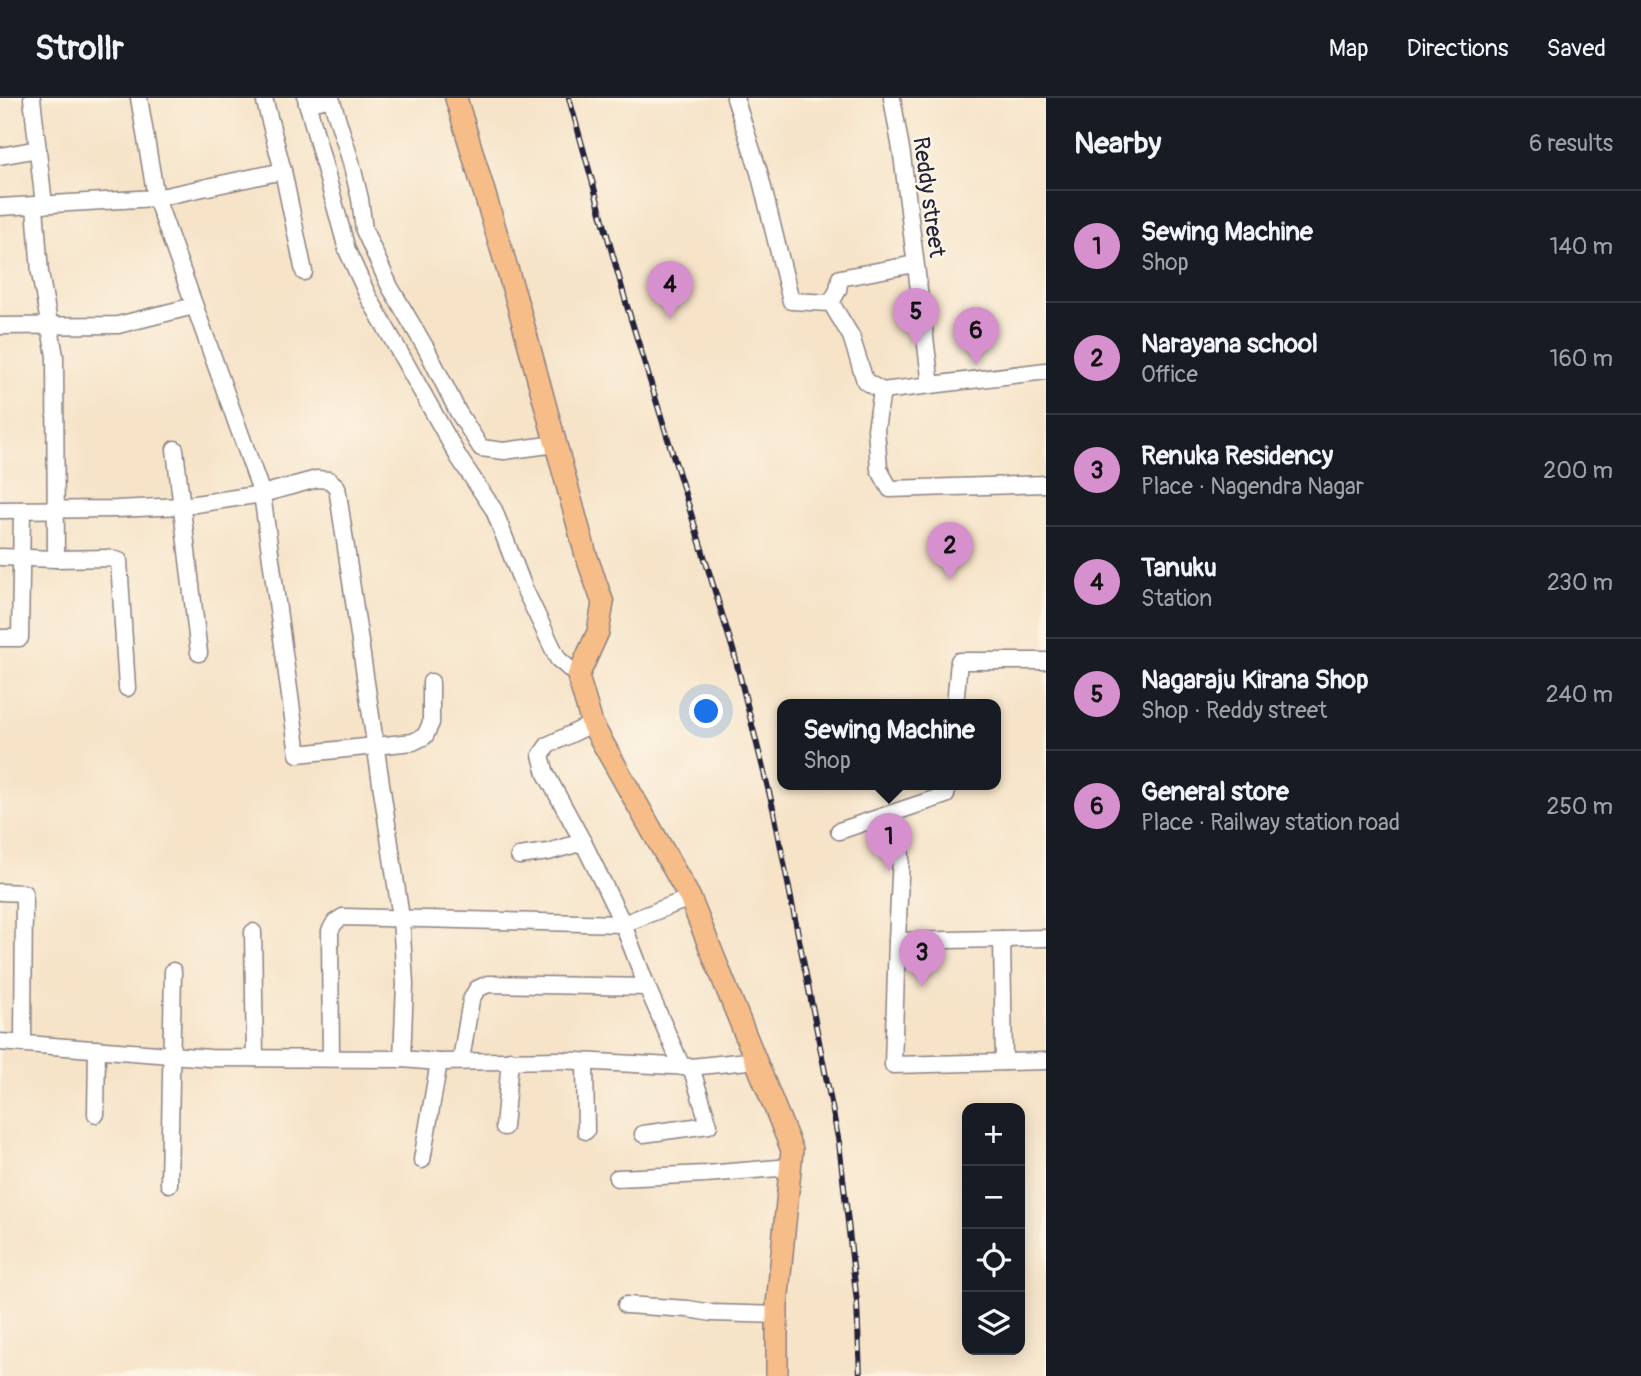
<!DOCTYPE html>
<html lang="en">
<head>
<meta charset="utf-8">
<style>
	body { margin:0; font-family:Pangolin,sans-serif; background:#242831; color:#f1f3f6 }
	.controls { position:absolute; right:21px; bottom:21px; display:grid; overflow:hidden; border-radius:14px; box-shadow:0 4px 18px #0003 }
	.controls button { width:63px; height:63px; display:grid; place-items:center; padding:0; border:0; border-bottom:2px solid #363941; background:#171b24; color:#f1f3f6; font:35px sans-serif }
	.you { position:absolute; left:707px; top:614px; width:24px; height:24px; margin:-18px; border:5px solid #fff; border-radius:50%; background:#1a73e8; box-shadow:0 0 0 10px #1a73e833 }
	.badge { display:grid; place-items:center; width:46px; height:46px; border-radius:50%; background:#d690ce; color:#111; font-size:23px; font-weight:700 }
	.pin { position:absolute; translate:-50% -58px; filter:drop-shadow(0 2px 4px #0008) }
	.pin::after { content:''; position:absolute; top:37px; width:24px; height:21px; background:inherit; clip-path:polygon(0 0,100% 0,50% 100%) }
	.popup { position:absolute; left:777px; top:601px; width:224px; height:91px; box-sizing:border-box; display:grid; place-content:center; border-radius:14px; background:#171b24; filter:drop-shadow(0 2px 5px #0005); font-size:23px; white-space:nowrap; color:#9ea1a6 }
	.popup b { font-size:26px; color:#f1f3f6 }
	.popup::after { content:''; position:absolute; left:50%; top:100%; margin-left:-14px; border:14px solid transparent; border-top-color:#171b24 }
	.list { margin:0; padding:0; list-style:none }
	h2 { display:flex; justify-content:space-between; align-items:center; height:91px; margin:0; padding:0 28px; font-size:30px }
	h2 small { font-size:23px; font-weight:400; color:#9ea1a6 }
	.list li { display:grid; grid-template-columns:46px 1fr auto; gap:21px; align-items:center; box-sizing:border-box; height:112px; padding:0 28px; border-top:2px solid #363941 }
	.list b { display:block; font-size:26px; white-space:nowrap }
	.list p { margin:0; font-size:23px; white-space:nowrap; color:#9ea1a6 }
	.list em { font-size:23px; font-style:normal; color:#9ea1a6 }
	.icon { flex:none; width:38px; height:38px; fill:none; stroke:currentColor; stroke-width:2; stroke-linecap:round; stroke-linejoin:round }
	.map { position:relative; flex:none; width:1046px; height:1278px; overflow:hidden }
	header { display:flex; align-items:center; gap:42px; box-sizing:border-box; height:98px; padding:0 35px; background:#171b24; border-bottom:2px solid #363941 }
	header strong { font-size:33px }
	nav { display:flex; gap:38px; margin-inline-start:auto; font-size:24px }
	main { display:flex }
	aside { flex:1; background:#171b24 }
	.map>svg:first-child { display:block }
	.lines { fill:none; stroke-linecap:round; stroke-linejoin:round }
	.minor-casing { stroke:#8c8282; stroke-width:19 }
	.major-casing { stroke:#8c8282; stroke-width:24 }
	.minor { stroke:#fff; stroke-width:16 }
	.major { stroke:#f7bd88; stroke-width:21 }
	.rail-casing { stroke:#22223b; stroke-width:6 }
	.rail { stroke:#fcf5e5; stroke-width:3.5; stroke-dasharray:10; stroke-linecap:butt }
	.labels { text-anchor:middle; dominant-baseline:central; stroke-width:5; stroke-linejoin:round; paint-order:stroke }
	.street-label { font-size:23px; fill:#22223b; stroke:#fcf5e5 }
</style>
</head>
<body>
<header>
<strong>Strollr</strong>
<nav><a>Map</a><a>Directions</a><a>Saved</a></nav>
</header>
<main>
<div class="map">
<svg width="1046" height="1278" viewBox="0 0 1046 1278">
	<rect width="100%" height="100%" fill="#fcf5e5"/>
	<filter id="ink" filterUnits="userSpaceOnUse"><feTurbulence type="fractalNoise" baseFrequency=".0143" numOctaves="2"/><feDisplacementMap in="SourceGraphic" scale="14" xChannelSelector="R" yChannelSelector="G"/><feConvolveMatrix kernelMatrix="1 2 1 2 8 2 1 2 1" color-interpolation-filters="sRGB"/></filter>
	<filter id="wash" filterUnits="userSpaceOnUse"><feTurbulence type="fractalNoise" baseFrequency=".00686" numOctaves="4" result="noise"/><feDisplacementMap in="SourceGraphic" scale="28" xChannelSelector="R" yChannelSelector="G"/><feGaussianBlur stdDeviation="1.57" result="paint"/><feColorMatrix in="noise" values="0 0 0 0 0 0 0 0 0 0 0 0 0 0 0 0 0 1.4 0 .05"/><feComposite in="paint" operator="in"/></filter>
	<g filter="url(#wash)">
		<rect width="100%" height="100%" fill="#f6e3c8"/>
	</g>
	<g filter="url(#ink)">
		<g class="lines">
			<defs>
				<g id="minor">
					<path d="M 32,0 L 44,107"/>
					<path d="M 264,0 L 283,73"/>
					<path d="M 306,0 L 347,152 L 368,198 L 459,360 L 494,412 L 524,490 L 558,561 L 578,578"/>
					<path d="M 735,0 L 759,74 L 791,203 L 831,205 L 851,238 L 865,283 L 882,293 L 1046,273"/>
					<path d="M 892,0 L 902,57 L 931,287"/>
					<path d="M 307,6 L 331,0 L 351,64 L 360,101 L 364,132 L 390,189 L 427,252 L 458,314 L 481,350 L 504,353 L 556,346"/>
					<path d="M 0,58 L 38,51"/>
					<path d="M 35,108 L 40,175 L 55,258 L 56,461"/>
					<path d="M 0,109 L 156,100 L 139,0"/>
					<path d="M 304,174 L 283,73 L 156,100 L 262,396 L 298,656 L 413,644 L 425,638 L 431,625 L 431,584"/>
					<path d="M 831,205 L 838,192 L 840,180 L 915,166"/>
					<path d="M 0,228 L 118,227 L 194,208"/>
					<path d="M 882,293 L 876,331 L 879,371 L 890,391 L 1046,386"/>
					<path d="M 175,351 L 199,555"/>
					<path d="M 0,412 L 116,411 L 182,408 L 262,396 L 317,381 L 329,382 L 337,389 L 401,820 L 405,886 L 402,961"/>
					<path d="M 0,459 L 56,461 L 109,460 L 119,463 L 127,590"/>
					<path d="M 0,540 L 20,540 L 22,412"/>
					<path d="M 955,607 L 959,563 L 1046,563"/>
					<path d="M 592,626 L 548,647 L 541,657 L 546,676 L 583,744 L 623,826 L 647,889 L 682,969"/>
					<path d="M 839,733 L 946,697 L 947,687"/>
					<path d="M 519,758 L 548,754 L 583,744"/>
					<path d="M 0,794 L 24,795 L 23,945"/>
					<path d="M 253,834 L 255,960"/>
					<path d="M 1046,840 L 897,843 L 893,967 L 1046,963"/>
					<path d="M 1002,841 L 1004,964"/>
					<path d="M 897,843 L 901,757"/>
					<path d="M 0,944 L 210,960 L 402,961 L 439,964 L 559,962 L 691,969 L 757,962"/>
					<path d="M 331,960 L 330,833 L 335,824 L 343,819 L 623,826 L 690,800"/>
					<path d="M 461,962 L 471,902 L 477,891 L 488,886 L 647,889"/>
					<path d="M 585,964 L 586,1033"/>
					<path d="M 96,1016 L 97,951"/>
					<path d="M 504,1029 L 510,962"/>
					<path d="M 643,1036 L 709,1027 L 691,969"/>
					<path d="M 422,1062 L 439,964"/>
					<path d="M 617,1080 L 706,1076 L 791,1069"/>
					<path d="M 169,1086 L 173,873"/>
					<path d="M 626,1207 L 688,1211 L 712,1215 L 777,1217"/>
				</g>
				<path id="major" d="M 456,0 L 518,207 L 586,457 L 603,505 L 598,534 L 578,578 L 592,626 L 690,800 L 792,1052 L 777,1207 L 777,1278"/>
			</defs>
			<use href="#minor" class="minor-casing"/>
			<use href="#major" class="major-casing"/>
			<use href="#minor" class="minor"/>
			<use href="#major" class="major"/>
			<defs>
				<path id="rail" d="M 569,0 L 627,208 L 734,555 L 774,714 L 839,1045 L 857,1204 L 860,1278"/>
			</defs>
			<use href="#rail" class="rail-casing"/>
			<use href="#rail" class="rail"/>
		</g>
	</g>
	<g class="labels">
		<g class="street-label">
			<text transform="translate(929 99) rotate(82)">Reddy street</text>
		</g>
	</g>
</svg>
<div class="controls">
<button>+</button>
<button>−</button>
<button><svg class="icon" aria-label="locate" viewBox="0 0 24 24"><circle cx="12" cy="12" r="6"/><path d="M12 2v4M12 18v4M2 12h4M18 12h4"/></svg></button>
<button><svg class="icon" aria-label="layers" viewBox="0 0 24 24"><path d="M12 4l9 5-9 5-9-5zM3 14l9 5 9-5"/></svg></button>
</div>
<div class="you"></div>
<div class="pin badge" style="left:889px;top:773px">1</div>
<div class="popup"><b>Sewing Machine</b>Shop</div>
<div class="pin badge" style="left:950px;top:482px">2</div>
<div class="pin badge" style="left:922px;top:889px">3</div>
<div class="pin badge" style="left:670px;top:221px">4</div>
<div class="pin badge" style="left:916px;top:248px">5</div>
<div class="pin badge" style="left:976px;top:267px">6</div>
</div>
<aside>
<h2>Nearby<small>6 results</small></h2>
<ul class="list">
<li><span class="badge">1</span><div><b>Sewing Machine</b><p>Shop</p></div><em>140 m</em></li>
<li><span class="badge">2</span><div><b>Narayana school</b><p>Office</p></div><em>160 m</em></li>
<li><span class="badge">3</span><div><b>Renuka Residency</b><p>Place · Nagendra Nagar</p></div><em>200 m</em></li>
<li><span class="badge">4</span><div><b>Tanuku</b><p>Station</p></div><em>230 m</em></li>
<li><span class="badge">5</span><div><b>Nagaraju Kirana Shop</b><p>Shop · Reddy street</p></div><em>240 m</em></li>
<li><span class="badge">6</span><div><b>General store</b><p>Place · Railway station road</p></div><em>250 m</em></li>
</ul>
</aside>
</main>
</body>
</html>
